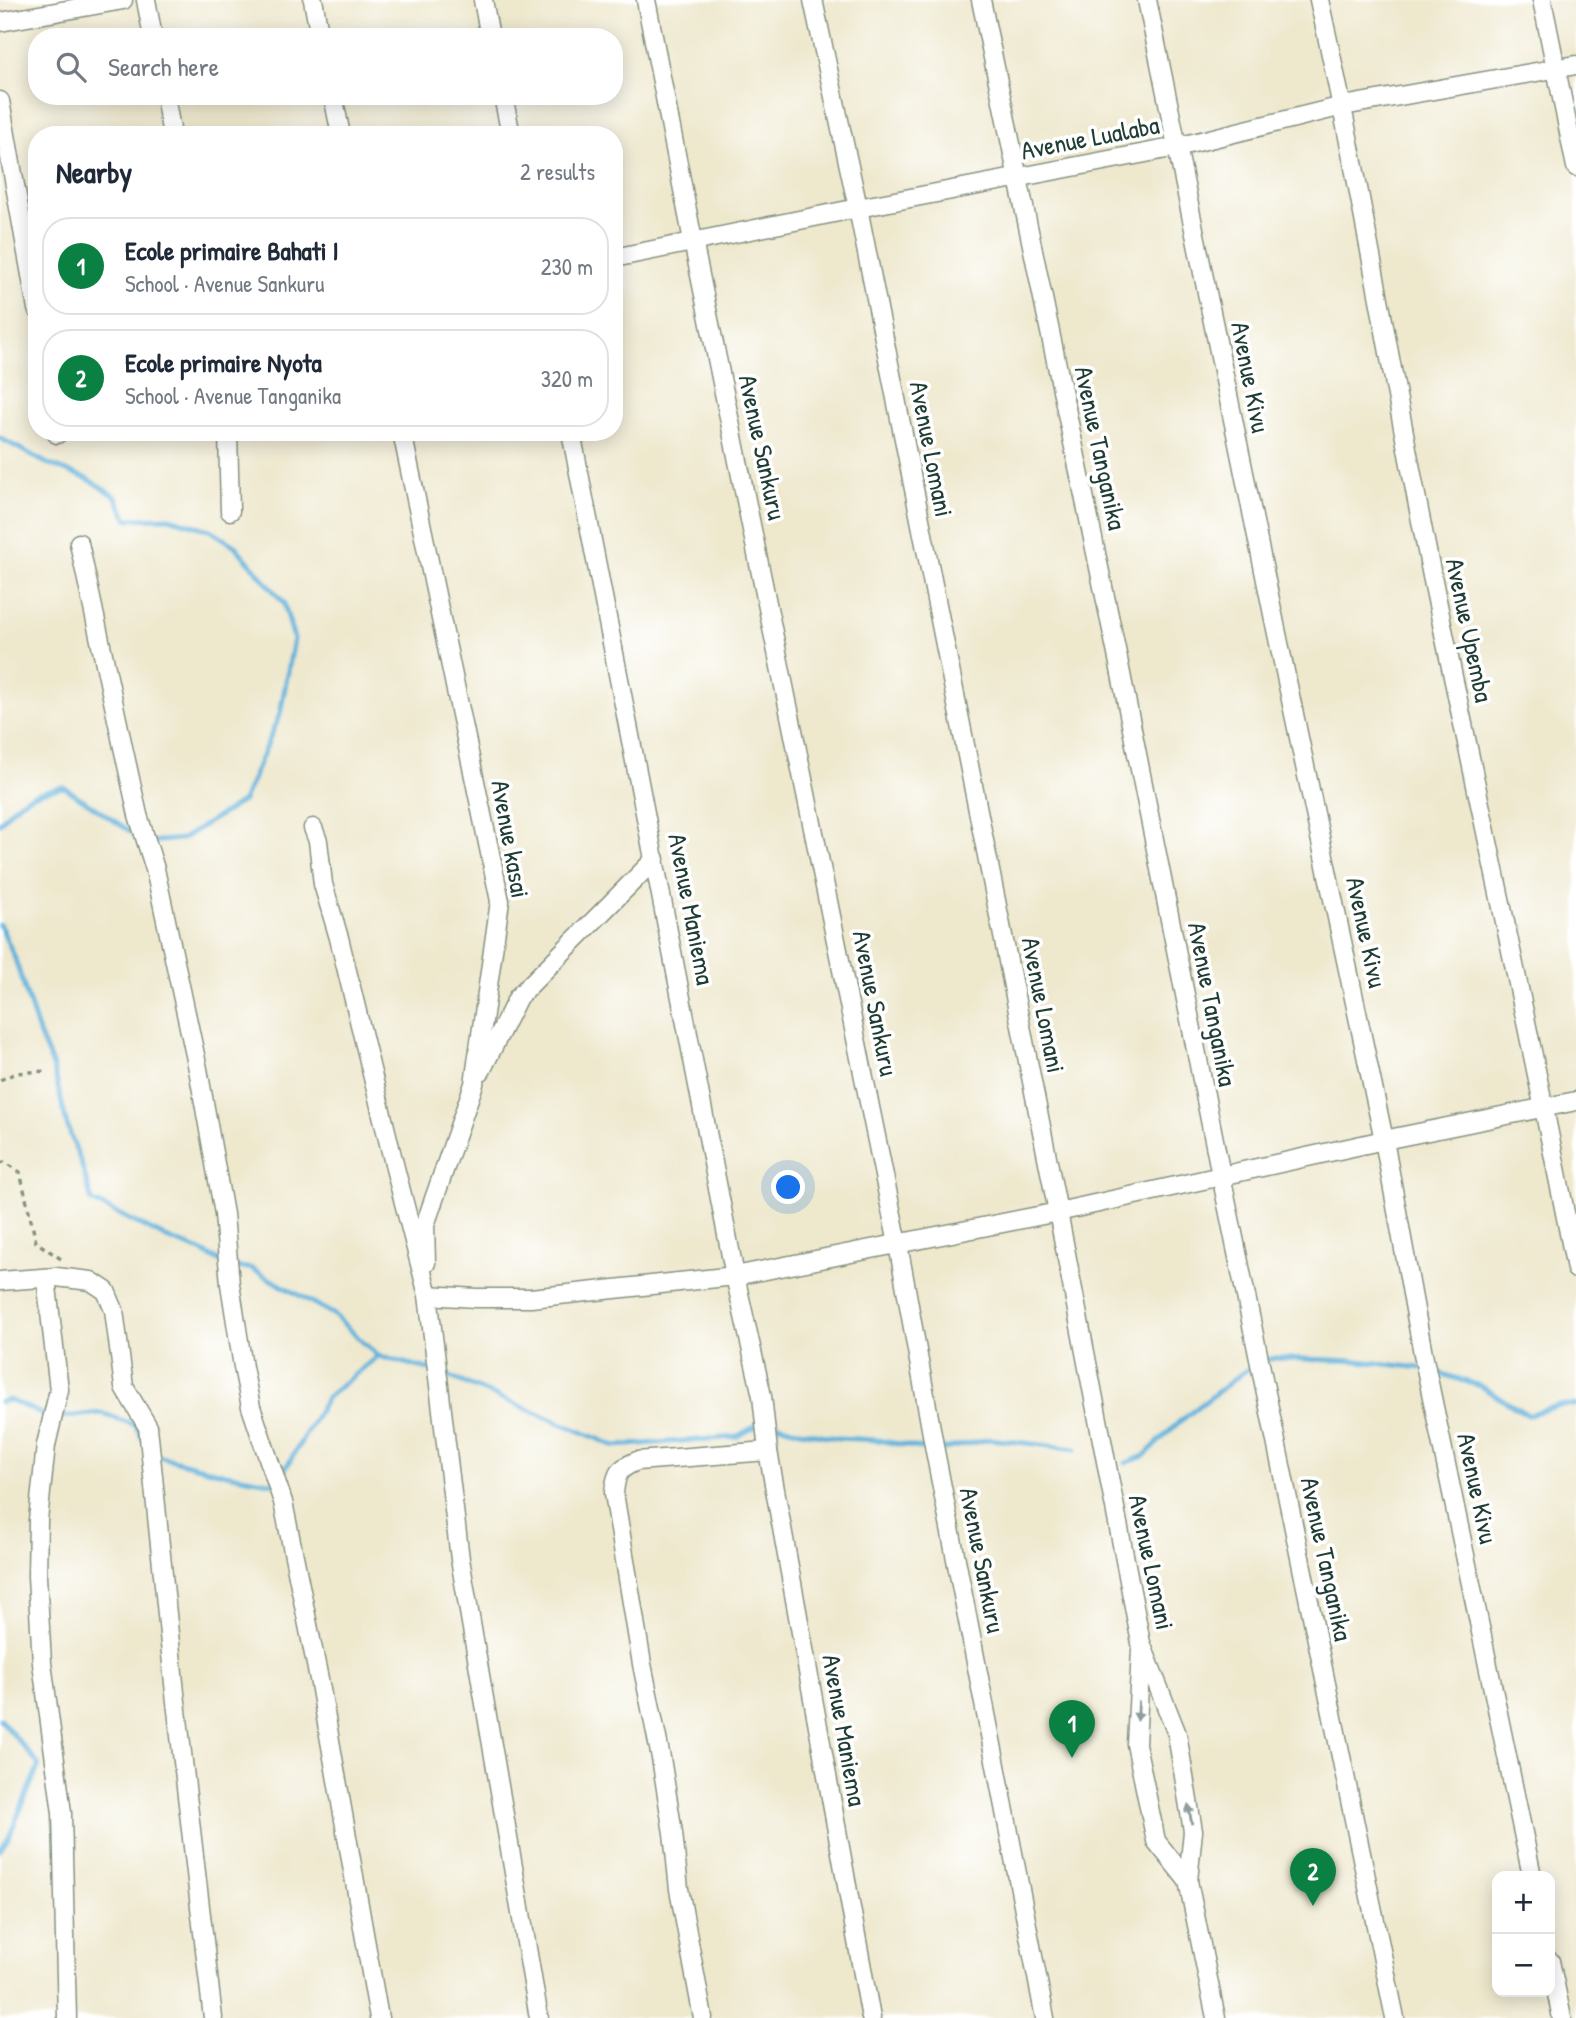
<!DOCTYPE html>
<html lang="en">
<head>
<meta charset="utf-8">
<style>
	body { margin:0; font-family:"Patrick Hand",sans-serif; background:#f2f2f3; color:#1f2937 }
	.controls { position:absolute; right:21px; bottom:21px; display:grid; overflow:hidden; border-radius:14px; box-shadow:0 4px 18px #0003 }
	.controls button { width:63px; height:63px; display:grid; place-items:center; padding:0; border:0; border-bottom:2px solid #e0e1e3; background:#fff; color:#1f2937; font:35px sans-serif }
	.you { position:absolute; left:789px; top:1188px; width:24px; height:24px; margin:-18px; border:5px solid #fff; border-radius:50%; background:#1a73e8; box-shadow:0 0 0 10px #1a73e833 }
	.badge { display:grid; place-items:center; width:46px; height:46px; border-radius:50%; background:#0b8043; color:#fff; font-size:23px; font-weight:700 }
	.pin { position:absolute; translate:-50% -58px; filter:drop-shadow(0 2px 4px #0008) }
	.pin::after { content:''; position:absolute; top:37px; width:24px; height:21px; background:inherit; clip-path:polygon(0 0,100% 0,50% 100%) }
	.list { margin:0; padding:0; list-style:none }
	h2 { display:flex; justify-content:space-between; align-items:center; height:91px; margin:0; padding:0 28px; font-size:30px }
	h2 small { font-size:23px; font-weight:400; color:#747a83 }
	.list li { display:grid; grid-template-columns:46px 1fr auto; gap:21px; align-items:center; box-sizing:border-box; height:98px; margin:0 14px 14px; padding:0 14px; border:2px solid #e0e1e3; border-radius:28px }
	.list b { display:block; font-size:26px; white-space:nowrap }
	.list p { margin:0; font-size:23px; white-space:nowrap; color:#747a83 }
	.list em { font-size:23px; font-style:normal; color:#747a83 }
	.icon { flex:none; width:38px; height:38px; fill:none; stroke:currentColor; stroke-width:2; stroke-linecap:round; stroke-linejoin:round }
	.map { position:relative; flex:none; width:1576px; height:2018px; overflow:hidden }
	.search { position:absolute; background:#fff; box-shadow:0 4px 18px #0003; left:28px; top:28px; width:595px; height:77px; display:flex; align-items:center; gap:18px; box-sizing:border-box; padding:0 24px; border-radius:28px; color:#747a83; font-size:26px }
	.panel { position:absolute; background:#fff; box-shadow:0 4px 18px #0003; left:28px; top:126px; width:595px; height:315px; border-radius:28px }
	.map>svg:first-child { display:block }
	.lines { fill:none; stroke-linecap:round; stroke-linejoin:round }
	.stream { stroke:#60b1db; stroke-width:5 }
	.street-casing { stroke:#869280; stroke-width:21 }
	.path { stroke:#869280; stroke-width:3.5; stroke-dasharray:5 5; stroke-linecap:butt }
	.street { stroke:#fff; stroke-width:18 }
	.oneway { fill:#8f9e9a }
	.labels { text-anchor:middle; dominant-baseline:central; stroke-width:7; stroke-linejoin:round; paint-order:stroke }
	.street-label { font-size:26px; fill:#1f3d34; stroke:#fff }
</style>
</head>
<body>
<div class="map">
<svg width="1576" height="2018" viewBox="0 0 1576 2018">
	<rect width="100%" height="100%" fill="#fff"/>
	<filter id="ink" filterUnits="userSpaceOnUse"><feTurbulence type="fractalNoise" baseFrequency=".0143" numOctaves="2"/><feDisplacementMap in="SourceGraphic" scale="14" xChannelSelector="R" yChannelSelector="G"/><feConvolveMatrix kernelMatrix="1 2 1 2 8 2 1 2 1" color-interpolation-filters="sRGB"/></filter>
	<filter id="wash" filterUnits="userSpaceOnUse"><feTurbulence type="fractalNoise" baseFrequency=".00686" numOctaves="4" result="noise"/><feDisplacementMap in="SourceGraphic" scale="28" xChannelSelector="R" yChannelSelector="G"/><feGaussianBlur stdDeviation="1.57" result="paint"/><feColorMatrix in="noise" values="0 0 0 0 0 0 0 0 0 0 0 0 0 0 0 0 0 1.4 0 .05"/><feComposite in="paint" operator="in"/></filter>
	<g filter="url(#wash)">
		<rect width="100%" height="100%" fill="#eee8cd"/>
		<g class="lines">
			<g class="stream">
				<path d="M 0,438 L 46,463 L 88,479 L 116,497 L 127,519 L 169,518 L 210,530 L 235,546 L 284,603 L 294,639 L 280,714 L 243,801 L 182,839 L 148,842"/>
				<path d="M 0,823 C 19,798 34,792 64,787 L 140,838"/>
				<path d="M 0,925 L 14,956 L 40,1036 L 53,1066 L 67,1125 L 81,1163 L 92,1201 L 171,1240 L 201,1251 L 230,1267 L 250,1268 L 333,1314 L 378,1356 L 432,1370"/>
				<path d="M 1430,1370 L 1480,1386 L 1528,1415 L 1560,1405 L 1576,1405"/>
				<path d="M 441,1373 L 615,1446 L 736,1437 L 760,1424"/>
				<path d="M 0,1402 L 9,1400 L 52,1418 L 102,1413 L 135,1425 L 143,1439"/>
				<path d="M 769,1422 L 800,1431 L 837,1438 L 877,1440 L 935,1451 L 990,1439 L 1076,1449"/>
				<path d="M 154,1455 L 226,1474 L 274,1483"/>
				<path d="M 1126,1463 L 1144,1456 L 1179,1422 L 1242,1373 L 1259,1362 L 1275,1358 L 1359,1361 L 1421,1368"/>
				<path d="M 280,1478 L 327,1397 L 378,1356"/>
				<path d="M 0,1719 L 39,1765 L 9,1837 L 0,1850"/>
			</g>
		</g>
	</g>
	<g filter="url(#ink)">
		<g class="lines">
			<defs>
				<g id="street">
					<path d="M 146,0 L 153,37"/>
					<path d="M 313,0 L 320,37"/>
					<path d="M 483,0 L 490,37"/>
					<path d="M 646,0 L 693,241 L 898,1244 L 935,1451 L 1045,2018"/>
					<path d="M 813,0 L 858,208 L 1058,1212 L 1141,1643 L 1177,1734 L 1193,1831 L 1188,1881 L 1216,2018"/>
					<path d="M 981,0 L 1118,659 L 1221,1175 L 1395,2018"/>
					<path d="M 1147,0 L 1276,629 L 1384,1140 L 1424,1359 L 1532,1876"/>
					<path d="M 1319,0 C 1364,199 1395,400 1437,600 C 1483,823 1533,1045 1576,1269"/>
					<path d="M 1542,0 L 1576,167"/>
					<path d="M 0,22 L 123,0"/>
					<path d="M 165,96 L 172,135"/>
					<path d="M 333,96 L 341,135"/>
					<path d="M 503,96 L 511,135"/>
					<path d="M 0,101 L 37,309"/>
					<path d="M 614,258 L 858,208 L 1177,147 L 1343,106 L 1576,65"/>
					<path d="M 56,432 L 57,434"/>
					<path d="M 228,432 L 230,511"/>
					<path d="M 402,432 L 500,901 L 474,1084 L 425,1225 L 426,1263"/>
					<path d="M 571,432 L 735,1276 L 762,1396 L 768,1451 L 871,2018"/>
					<path d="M 79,543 L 123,747 L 138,815 L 155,869 L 198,1069 L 224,1214 L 230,1284 L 243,1367 L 251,1407 L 283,1502 L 320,1684 L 379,2018"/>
					<path d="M 313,828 L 318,841 L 323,884 L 339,938 L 395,1168 L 428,1295 L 460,1559 L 539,2018"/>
					<path d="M 481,1071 L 518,997 L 655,859"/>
					<path d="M 46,1278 L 59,1390 L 46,1445 L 38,1520 L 37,1576 L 42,1663 L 62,1813 L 67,2018"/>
					<path d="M 0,1281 L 56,1277 L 91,1281 L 106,1291 L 114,1310 L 124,1387 L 148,1427 L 175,1693 L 213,2018"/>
					<path d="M 428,1295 L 476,1298 L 531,1298 L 735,1276 L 1058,1212 L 1384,1140 L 1576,1101"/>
					<path d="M 1141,1650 L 1136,1744 L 1156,1841 L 1188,1881"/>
					<path d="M 1550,1961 L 1562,2018"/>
					<path d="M 703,2018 L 679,1889 L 673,1833 L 661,1758 L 642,1664 L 614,1493 C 616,1473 618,1469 637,1461 L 768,1451"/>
				</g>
			</defs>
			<use href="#street" class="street-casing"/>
			<g class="path">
				<path d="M 0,1080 L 16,1073 L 46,1071"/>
				<path d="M 0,1163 L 4,1162 L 20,1172 L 36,1242 L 61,1259"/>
			</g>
			<use href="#street" class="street"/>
		</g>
		<defs><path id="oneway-solid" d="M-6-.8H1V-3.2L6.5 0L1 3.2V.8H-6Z" transform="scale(1.75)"/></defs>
		<g class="oneway">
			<use href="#oneway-solid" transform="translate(1138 1711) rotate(93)"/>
			<use href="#oneway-solid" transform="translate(1190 1814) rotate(-100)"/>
		</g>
	</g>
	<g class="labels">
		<g class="street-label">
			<text transform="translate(1090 137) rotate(-11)">Avenue Lualaba</text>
			<text transform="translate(1251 377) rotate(79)">Avenue Kivu</text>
			<text transform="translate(763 447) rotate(78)">Avenue Sankuru</text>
			<text transform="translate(1101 448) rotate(78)">Avenue Tanganika</text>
			<text transform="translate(932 449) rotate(79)">Avenue Lomani</text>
			<text transform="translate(1470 630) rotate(78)">Avenue Upemba</text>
			<text transform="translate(511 839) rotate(80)">Avenue kasai</text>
			<text transform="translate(692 909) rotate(79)">Avenue Maniema</text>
			<text transform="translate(1367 932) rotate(78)">Avenue Kivu</text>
			<text transform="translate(876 1003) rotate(79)">Avenue Sankuru</text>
			<text transform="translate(1213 1004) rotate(79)">Avenue Tanganika</text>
			<text transform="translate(1044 1005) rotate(79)">Avenue Lomani</text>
			<text transform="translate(1478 1488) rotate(78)">Avenue Kivu</text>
			<text transform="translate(1327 1559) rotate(78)">Avenue Tanganika</text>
			<text transform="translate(983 1560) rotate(79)">Avenue Sankuru</text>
			<text transform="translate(1152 1562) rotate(78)">Avenue Lomani</text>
			<text transform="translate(845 1730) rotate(80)">Avenue Maniema</text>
		</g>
	</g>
</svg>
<div class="controls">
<button>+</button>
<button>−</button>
</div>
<div class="you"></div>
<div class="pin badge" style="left:1072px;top:1758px">1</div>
<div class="pin badge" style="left:1313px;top:1906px">2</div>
<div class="search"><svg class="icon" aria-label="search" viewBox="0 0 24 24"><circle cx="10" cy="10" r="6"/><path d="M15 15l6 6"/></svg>Search here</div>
<section class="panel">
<h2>Nearby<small>2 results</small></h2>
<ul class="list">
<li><span class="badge">1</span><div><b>Ecole primaire Bahati I</b><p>School · Avenue Sankuru</p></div><em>230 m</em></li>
<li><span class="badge">2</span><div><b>Ecole primaire Nyota</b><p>School · Avenue Tanganika</p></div><em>320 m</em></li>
</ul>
</section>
</div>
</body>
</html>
